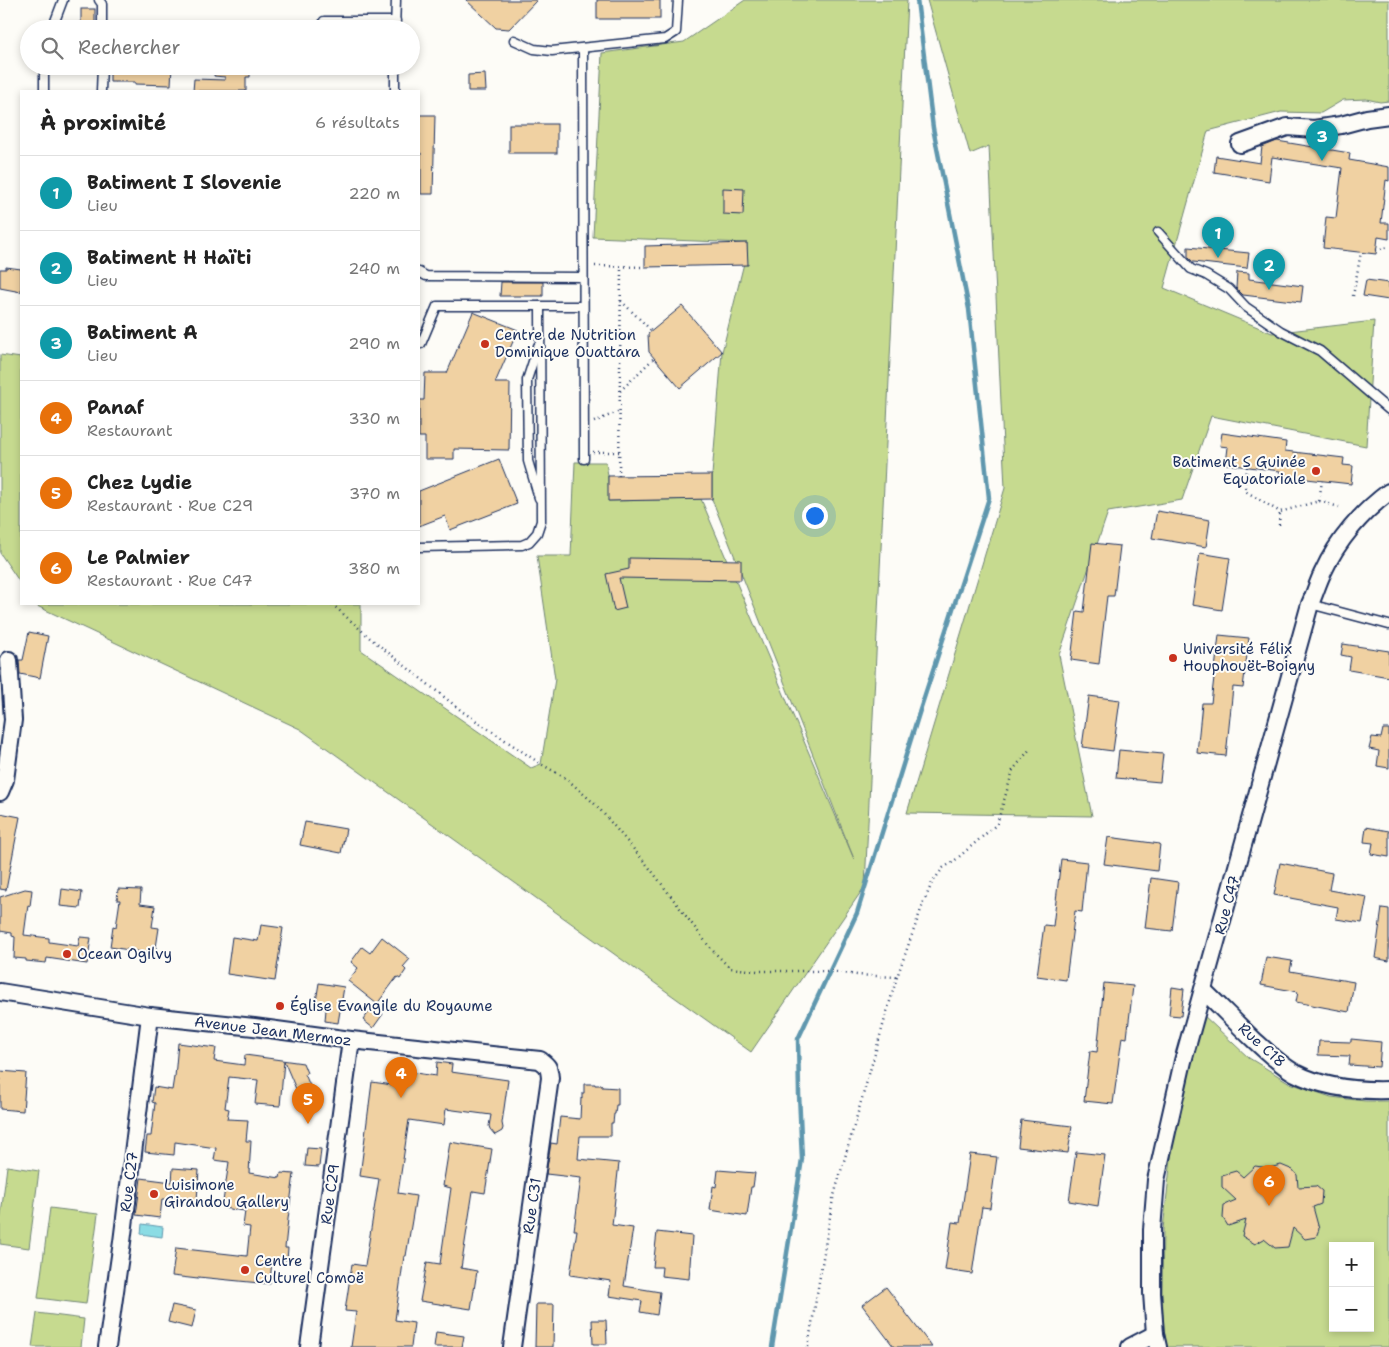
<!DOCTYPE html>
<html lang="fr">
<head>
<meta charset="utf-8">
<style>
	body { margin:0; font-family:"Shantell Sans",sans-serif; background:#f2f2f2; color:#222 }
	.controls { position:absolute; right:15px; bottom:15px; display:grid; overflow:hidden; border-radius:0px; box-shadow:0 2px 8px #0003 }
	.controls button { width:45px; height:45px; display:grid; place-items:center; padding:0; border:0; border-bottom:1px solid #e0e0e0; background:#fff; color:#222; font:25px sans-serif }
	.you { position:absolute; left:814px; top:515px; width:18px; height:18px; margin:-12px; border:4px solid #fff; border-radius:50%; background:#1a73e8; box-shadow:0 0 0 8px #1a73e833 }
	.badge { display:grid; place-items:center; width:32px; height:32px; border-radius:50%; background:#ea580c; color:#fff; font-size:16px; font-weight:700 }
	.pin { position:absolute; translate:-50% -41px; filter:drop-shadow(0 1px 2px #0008) }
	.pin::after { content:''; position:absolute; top:26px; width:18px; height:15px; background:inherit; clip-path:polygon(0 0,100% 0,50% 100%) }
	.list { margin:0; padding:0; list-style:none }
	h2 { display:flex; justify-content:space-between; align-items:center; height:65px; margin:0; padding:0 20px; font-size:21px }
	h2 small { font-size:16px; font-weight:400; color:#767676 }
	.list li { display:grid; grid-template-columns:32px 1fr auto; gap:15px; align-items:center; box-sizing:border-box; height:75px; padding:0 20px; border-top:1px solid #e0e0e0 }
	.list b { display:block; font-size:19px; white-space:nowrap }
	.list p { margin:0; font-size:16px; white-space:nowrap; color:#767676 }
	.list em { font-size:16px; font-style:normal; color:#767676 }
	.icon { flex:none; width:28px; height:28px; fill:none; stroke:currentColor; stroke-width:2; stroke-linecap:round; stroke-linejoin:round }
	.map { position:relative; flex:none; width:1389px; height:1347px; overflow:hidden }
	.search { position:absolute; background:#fff; box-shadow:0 2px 8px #0003; left:20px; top:20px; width:400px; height:55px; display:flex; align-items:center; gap:12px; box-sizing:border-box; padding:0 18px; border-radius:28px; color:#767676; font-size:19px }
	.panel { position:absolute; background:#fff; box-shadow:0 2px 8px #0003; left:20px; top:90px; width:400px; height:515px; border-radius:0px }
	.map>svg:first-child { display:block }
	.green { fill:#c6da8f; stroke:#708476; fill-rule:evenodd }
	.water { fill:#8bdce4; stroke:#5e97ae }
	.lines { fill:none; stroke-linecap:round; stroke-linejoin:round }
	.stream { stroke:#5e97ae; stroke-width:4.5 }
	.building { fill:#f0d1a2; stroke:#1b2f5e }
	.service-casing { stroke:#1b2f5e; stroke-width:11 }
	.minor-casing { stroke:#1b2f5e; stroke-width:20 }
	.path { stroke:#1b2f5e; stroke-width:2.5; stroke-dasharray:1 4; stroke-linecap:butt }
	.service { stroke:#fdfcf7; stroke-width:8 }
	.minor { stroke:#fdfcf7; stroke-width:16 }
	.poi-dot { fill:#c8321e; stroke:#fdfcf7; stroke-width:2 }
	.labels { text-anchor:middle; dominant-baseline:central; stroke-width:4; stroke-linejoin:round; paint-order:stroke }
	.poi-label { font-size:15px; fill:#1b2f5e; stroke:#fdfcf7; text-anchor:start }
	.street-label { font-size:15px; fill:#1b2f5e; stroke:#fdfcf7 }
</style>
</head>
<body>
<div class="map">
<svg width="1389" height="1347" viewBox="0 0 1389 1347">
	<rect width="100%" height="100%" fill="#fdfcf7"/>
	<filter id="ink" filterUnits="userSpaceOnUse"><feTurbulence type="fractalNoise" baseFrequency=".02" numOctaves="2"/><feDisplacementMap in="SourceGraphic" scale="10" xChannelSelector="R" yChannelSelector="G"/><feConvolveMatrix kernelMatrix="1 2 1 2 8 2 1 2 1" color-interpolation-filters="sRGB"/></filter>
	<g filter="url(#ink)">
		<g class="green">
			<path d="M 745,0 L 907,0 L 865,886 L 751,1052 L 300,729 L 37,606 L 35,604 L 361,604 L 361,650 L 531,768 L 541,764 L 555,679 L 537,556 L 571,556 L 575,462 L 606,462 L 608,476 L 609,501 L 701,499 L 854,859 L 712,499 L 712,475 L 722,352 L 747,251 L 747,243 L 593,237 L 602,53 L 684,42 Z"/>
			<path d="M 927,0 L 1389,0 L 1389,101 L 1380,102 L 1366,99 L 1343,100 L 1321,113 L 1281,112 L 1208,131 L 1164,288 L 1272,333 L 1374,321 L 1366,446 L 1211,416 L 1182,500 L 1108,512 L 1059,655 L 1092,816 L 907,813 L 1005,488 L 989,146 L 970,154 Z"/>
			<path d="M 0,355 L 21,358 L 21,584 L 0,553 Z"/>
			<path d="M 1202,1014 L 1249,1058 L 1290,1083 L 1331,1097 L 1365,1101 L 1389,1101 L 1389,1347 L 1167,1347 L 1164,1331 L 1162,1292 L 1163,1229 L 1174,1132 ZM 1333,1246 L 1370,1246 L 1370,1328 L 1333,1328 Z"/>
			<path d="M 7,1166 L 39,1171 L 29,1248 L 0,1244 L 0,1223 Z"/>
			<path d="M 50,1208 L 98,1214 L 86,1304 L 38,1298 Z"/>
			<path d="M 37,1313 L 84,1319 L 81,1347 L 32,1347 Z"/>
		</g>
		<path class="water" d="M 142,1224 L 163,1227 L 162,1237 L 141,1234 Z"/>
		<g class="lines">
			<path class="stream" d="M 772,1347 L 802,1159 L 799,1094 L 798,1039 L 857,913 L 920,710 L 989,498 L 969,309 L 933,128 L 917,0"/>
		</g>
		<g class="building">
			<path d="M 466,0 L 537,0 L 509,29 L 496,28 Z"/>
			<rect x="597" y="0" width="63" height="19"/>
			<rect x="81" y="9" width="14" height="20"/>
			<path d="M 110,66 L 172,66 L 171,85 L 135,84 L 135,82 L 110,82 Z"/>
			<path d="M 215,66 L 250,66 L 250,77 L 246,77 L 246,91 L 193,91 L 194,79 L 225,80 L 225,77 L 214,76 Z"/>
			<path d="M 485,74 L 486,91 L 468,91 L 468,75 Z"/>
			<path d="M 419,115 L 435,115 L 433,194 L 421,194 L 421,153 L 419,153 Z"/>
			<rect x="509" y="124" width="48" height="29"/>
			<path d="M 1277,141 L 1350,153 L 1349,160 L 1389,167 L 1389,181 L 1386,180 L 1381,223 L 1389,223 L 1389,239 L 1378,237 L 1376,254 L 1323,248 L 1326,217 L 1336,218 L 1342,168 L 1272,157 L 1269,181 L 1214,172 L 1216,156 L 1260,163 L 1262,147 Z"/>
			<path d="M 723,188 L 744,189 L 743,215 L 723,214 Z"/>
			<path d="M 747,243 L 748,265 L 645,267 L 645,246 Z"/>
			<path d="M 1188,247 L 1249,253 L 1247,268 L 1193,262 L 1188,257 Z"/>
			<path d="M 6,267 L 21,269 L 21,292 L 0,288 L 0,269 L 6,269 Z"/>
			<path d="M 1237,272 L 1249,273 L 1249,279 L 1303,286 L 1301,302 L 1243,295 L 1236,288 Z"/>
			<path d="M 1366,280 L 1389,283 L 1389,300 L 1363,296 Z"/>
			<path d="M 501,282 L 543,282 L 543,296 L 500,296 Z"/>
			<path d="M 682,306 L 722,352 L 680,388 L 649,352 L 648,334 Z"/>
			<path d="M 473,312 L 518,330 L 495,383 L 510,383 L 509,450 L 454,449 L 454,459 L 425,459 L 425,437 L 419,437 L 419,400 L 424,400 L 425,373 L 447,373 Z"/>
			<path d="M 1222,433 L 1286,442 L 1285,451 L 1344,458 L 1343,465 L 1353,466 L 1351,484 L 1280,476 L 1280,471 L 1226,464 L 1228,447 L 1220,446 Z"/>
			<path d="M 499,459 L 517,504 L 450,530 L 445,516 L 419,526 L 419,491 Z"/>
			<path d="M 712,475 L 712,499 L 608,501 L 608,476 Z"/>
			<path d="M 1157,511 L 1210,520 L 1206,547 L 1152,538 Z"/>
			<path d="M 1092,543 L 1120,546 L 1114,596 L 1107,596 L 1099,664 L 1071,660 L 1077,611 L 1084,612 Z"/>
			<path d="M 1200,553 L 1230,558 L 1222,610 L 1192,605 Z"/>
			<path d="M 629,558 L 741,560 L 741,580 L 619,578 L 626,608 L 614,611 L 606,574 L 629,569 Z"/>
			<path d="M 29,632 L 48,636 L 40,678 L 20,674 L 19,660 L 23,660 Z"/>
			<path d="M 1219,635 L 1249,638 L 1243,688 L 1233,687 L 1226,756 L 1197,753 L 1202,703 L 1211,703 Z"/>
			<path d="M 1343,644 L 1389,651 L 1389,677 L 1349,670 L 1351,657 L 1341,655 Z"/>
			<path d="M 1089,696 L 1120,700 L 1113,751 L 1082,747 Z"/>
			<path d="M 1383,729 L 1389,729 L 1389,768 L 1377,766 L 1379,751 L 1369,749 L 1372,737 L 1381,738 Z"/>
			<path d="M 1119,750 L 1163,754 L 1160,782 L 1116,778 Z"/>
			<path d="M 0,813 L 20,817 L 6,890 L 0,889 Z"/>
			<path d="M 305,822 L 346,829 L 341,853 L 300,845 Z"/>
			<path d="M 1366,827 L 1389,831 L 1389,857 L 1371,854 L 1373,843 L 1364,842 Z"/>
			<path d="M 1108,837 L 1160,844 L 1157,871 L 1104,864 Z"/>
			<path d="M 1061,859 L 1087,862 L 1082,912 L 1075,911 L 1066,980 L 1037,976 L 1044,925 L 1053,926 Z"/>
			<path d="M 1280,863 L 1332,873 L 1329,890 L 1367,897 L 1362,923 L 1336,919 L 1338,907 L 1274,895 Z"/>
			<path d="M 1151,878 L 1178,882 L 1172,931 L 1145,928 Z"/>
			<path d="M 25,889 L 32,890 L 30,906 L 28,905 L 24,935 L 49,938 L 49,942 L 78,946 L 80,937 L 91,938 L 87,964 L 47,958 L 46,963 L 26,961 L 26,959 L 14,958 L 15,937 L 12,936 L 12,933 L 0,931 L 0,897 Z"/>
			<path d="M 62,889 L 82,892 L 80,908 L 60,906 Z"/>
			<path d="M 118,889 L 141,890 L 140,904 L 155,906 L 152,927 L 159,928 L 155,954 L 110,947 L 113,926 L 116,927 L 120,900 L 117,900 Z"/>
			<path d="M 1382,908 L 1389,909 L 1389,961 L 1375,958 Z"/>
			<path d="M 261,925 L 283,928 L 275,981 L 227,974 L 232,937 L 258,941 Z"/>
			<path d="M 382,937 L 410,959 L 403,967 L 406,970 L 400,979 L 397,977 L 377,1004 L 348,981 L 358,968 L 351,962 L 362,947 L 370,953 Z"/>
			<path d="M 1266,957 L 1292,961 L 1290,971 L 1354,982 L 1349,1012 L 1296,1002 L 1298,992 L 1261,985 Z"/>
			<path d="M 319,983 L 344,987 L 338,1023 L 325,1021 L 326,1009 L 315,1007 Z"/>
			<path d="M 1104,983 L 1133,986 L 1127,1038 L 1122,1037 L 1113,1104 L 1084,1101 L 1090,1051 L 1097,1052 Z"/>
			<path d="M 1172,987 L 1184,989 L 1181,1016 L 1169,1015 Z"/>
			<path d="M 373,1007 L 383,1014 L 373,1028 L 363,1020 Z"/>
			<path d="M 1351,1039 L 1381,1042 L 1379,1067 L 1349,1065 L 1350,1056 L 1318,1055 L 1319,1041 L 1351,1042 Z"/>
			<path d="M 178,1043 L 216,1048 L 214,1061 L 244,1065 L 245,1055 L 303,1063 L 307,1073 L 305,1074 L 312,1091 L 299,1096 L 284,1061 L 280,1106 L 255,1104 L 258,1080 L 229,1077 L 225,1108 L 229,1109 L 227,1119 L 248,1120 L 246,1141 L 251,1141 L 249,1173 L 280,1178 L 281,1173 L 294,1174 L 288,1219 L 285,1248 L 288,1248 L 287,1260 L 272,1259 L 270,1284 L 198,1277 L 198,1279 L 172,1276 L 176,1248 L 247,1256 L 250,1227 L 243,1226 L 245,1211 L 222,1208 L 229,1162 L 214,1160 L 216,1148 L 175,1142 L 174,1155 L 145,1152 L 147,1136 L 151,1136 L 155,1103 L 152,1102 L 154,1087 L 172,1090 L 174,1077 L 175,1077 Z"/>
			<path d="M 437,1062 L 452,1064 L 451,1072 L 508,1080 L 502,1123 L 503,1128 L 502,1131 L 495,1135 L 490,1129 L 489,1126 L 491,1115 L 446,1109 L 444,1125 L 409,1120 L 398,1193 L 416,1196 L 406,1256 L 404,1256 L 395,1320 L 414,1323 L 411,1347 L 351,1347 L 356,1312 L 345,1311 L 352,1264 L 365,1266 L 379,1179 L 360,1176 L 372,1082 L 406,1087 L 408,1072 L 436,1076 Z"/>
			<path d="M 0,1071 L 26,1073 L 23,1111 L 0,1109 Z"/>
			<path d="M 584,1084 L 595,1084 L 595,1085 L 602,1085 L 602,1087 L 618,1088 L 618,1105 L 616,1105 L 615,1114 L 614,1114 L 613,1123 L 611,1123 L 611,1136 L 580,1136 L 578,1159 L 619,1163 L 612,1225 L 633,1228 L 624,1286 L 660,1292 L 657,1315 L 640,1312 L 642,1301 L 609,1296 L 611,1281 L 570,1275 L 577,1230 L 574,1230 L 581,1178 L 546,1174 L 551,1143 L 557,1144 L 560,1117 L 580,1119 L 581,1098 L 582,1099 L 582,1093 L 584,1093 Z"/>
			<path d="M 1021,1120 L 1072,1126 L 1068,1153 L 1018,1147 Z"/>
			<path d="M 450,1142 L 492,1149 L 485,1193 L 473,1191 L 461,1268 L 477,1271 L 471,1309 L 420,1301 L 427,1262 L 440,1264 L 451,1188 L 443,1186 Z"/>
			<path d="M 307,1148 L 321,1149 L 319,1167 L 305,1166 Z"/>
			<path d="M 1076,1152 L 1105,1155 L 1098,1206 L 1069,1201 Z"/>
			<path d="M 970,1154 L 997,1157 L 990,1208 L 982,1207 L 972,1274 L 945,1270 L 952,1222 L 960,1223 Z"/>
			<path d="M 1281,1165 L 1293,1170 L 1297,1175 L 1298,1187 L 1316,1186 L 1322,1191 L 1321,1204 L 1313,1207 L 1319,1229 L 1316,1237 L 1305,1239 L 1293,1228 L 1288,1247 L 1275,1248 L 1264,1239 L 1255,1244 L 1242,1236 L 1246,1220 L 1228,1226 L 1223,1218 L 1224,1205 L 1236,1200 L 1222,1187 L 1222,1175 L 1236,1171 L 1243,1177 L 1255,1166 L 1269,1168 Z"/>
			<path d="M 173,1168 L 199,1170 L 197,1201 L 162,1199 L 160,1218 L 136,1215 L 141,1178 L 172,1182 Z"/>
			<path d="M 718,1170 L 755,1173 L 753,1187 L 751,1187 L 747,1216 L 710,1210 L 713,1186 L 716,1187 Z"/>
			<path d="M 657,1232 L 692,1236 L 689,1279 L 661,1276 L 662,1267 L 653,1267 Z"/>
			<path d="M 886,1287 L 932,1347 L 894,1347 L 862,1305 Z"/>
			<path d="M 536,1304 L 554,1304 L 553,1347 L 535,1347 Z"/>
			<path d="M 172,1305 L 196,1310 L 192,1328 L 168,1322 Z"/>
			<path d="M 592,1320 L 606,1320 L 607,1344 L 593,1344 Z"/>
			<path d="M 436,1332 L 464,1336 L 462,1347 L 434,1347 Z"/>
		</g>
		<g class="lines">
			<defs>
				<g id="service">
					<path d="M 99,0 L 102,4 L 102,29"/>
					<path d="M 324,21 L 396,21"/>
					<path d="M 52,29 L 63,0"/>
					<path d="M 395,29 L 396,0"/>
					<path d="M 514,40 L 534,49 L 552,51 L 665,39 L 676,32 L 678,0"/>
					<path d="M 583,48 L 584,459"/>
					<path d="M 44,66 L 44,91"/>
					<path d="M 101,91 L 102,66"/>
					<path d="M 395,91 L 395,66"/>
					<path d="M 1158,232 L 1191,269 L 1206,275 L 1229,289 L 1246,307 L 1281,331 L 1320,351 L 1389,410"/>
					<path d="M 419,272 L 426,276 L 583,277"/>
					<path d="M 421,344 L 437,306 L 583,306"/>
					<path d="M 538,346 L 527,380 L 528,461 L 539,498"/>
					<path d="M 419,547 L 522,545 L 529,542 L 537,533 L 541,521 L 540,306"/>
					<path d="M 1310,604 L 1389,625"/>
				</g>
				<g id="minor">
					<path d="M 1240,144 L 1287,127 L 1314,129 L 1341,125 L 1367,118 L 1389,115"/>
					<path d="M 0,792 L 5,780 L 13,720 L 9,660"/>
					<path d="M 1203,990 C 1220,1006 1236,1023 1253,1039 C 1266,1051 1279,1064 1295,1073 C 1324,1088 1357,1091 1389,1090"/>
					<path d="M 0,992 L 150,1016 L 254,1027 L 351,1040 L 540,1060 C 548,1066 549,1067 550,1078 L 512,1347"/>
					<path d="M 107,1347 L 122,1242 L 150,1016"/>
					<path d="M 309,1347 L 351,1040"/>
					<path d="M 1130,1347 L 1155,1334"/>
					<path d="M 1158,1347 L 1155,1334 L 1152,1293 L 1152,1230 L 1156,1180 L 1183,1061 L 1310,604 C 1315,593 1318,582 1323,572 C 1337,541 1362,512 1389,492"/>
				</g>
			</defs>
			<use href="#service" class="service-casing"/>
			<use href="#minor" class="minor-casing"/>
			<g class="path">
				<path d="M 1376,250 L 1389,247"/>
				<path d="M 595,266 L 645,267"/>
				<path d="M 1353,296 L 1361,252"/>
				<path d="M 621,301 L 652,331"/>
				<path d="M 620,391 L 654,358"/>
				<path d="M 594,422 L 620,411"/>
				<path d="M 593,452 L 619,452"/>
				<path d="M 1247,467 C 1246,475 1243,485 1247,492 L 1280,512 L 1319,501 L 1339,507"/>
				<path d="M 619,476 L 621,267"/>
				<path d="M 1319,501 L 1322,481"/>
				<path d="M 1279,525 L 1280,512"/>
				<path d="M 332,604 L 370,638 L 463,712 L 541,764 L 567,779 L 597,806 L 648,866 L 711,949 L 730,968 L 758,971 L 830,971 L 857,975 L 897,977"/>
				<path d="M 808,1347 L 833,1199 L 897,977 L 923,904 L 932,883 L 943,868 L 953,862 L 997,824 L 1013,770 L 1030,749"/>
			</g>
			<use href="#service" class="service"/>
			<use href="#minor" class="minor"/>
		</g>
	</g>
	<g class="poi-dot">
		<circle cx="485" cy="344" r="5"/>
		<circle cx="1316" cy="471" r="5"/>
		<circle cx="1173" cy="658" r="5"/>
		<circle cx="67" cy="954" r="5"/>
		<circle cx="280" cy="1006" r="5"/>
		<circle cx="154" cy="1194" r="5"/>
		<circle cx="245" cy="1270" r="5"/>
	</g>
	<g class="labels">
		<g class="poi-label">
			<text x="495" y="335">Centre de Nutrition<tspan x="495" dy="17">Dominique Ouattara</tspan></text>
			<text x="1306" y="462" text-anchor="end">Batiment S Guinée<tspan x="1306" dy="17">Equatoriale</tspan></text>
			<text x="1183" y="649">Université Félix<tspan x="1183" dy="17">Houphouët-Boigny</tspan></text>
			<text x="77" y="954">Ocean Ogilvy</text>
			<text x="290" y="1006">Église Evangile du Royaume</text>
			<text x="164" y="1185">Luisimone<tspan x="164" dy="17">Girandou Gallery</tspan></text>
			<text x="255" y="1261">Centre<tspan x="255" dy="17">Culturel Comoë</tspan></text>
		</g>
		<g class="street-label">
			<text transform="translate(1227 905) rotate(-75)">Rue C47</text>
			<text transform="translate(273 1031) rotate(7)">Avenue Jean Mermoz</text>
			<text transform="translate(1262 1045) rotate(42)">Rue C18</text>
			<text transform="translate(129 1182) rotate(-83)">Rue C27</text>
			<text transform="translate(330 1194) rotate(-82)">Rue C29</text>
			<text transform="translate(532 1206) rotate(-82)">Rue C31</text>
		</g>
	</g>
</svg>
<div class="controls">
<button>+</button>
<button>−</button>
</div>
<div class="you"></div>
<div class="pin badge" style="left:1218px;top:258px;background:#0f9aa8">1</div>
<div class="pin badge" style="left:1269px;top:290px;background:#0f9aa8">2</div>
<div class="pin badge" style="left:1322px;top:161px;background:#0f9aa8">3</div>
<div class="pin badge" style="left:401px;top:1098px;background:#e8710a">4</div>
<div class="pin badge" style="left:308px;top:1124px;background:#e8710a">5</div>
<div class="pin badge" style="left:1269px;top:1206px;background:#e8710a">6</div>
<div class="search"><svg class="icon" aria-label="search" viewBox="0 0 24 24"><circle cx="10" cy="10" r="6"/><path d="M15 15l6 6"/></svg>Rechercher</div>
<section class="panel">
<h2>À proximité<small>6 résultats</small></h2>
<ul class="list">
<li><span class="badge" style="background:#0f9aa8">1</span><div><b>Batiment I Slovenie</b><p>Lieu</p></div><em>220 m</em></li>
<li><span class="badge" style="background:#0f9aa8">2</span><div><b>Batiment H Haïti</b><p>Lieu</p></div><em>240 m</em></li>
<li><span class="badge" style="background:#0f9aa8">3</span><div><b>Batiment A</b><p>Lieu</p></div><em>290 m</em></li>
<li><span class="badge" style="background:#e8710a">4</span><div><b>Panaf</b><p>Restaurant</p></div><em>330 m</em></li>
<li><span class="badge" style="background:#e8710a">5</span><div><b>Chez Lydie</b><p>Restaurant · Rue C29</p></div><em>370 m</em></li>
<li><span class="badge" style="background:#e8710a">6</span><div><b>Le Palmier</b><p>Restaurant · Rue C47</p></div><em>380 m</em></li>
</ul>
</section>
</div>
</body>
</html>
